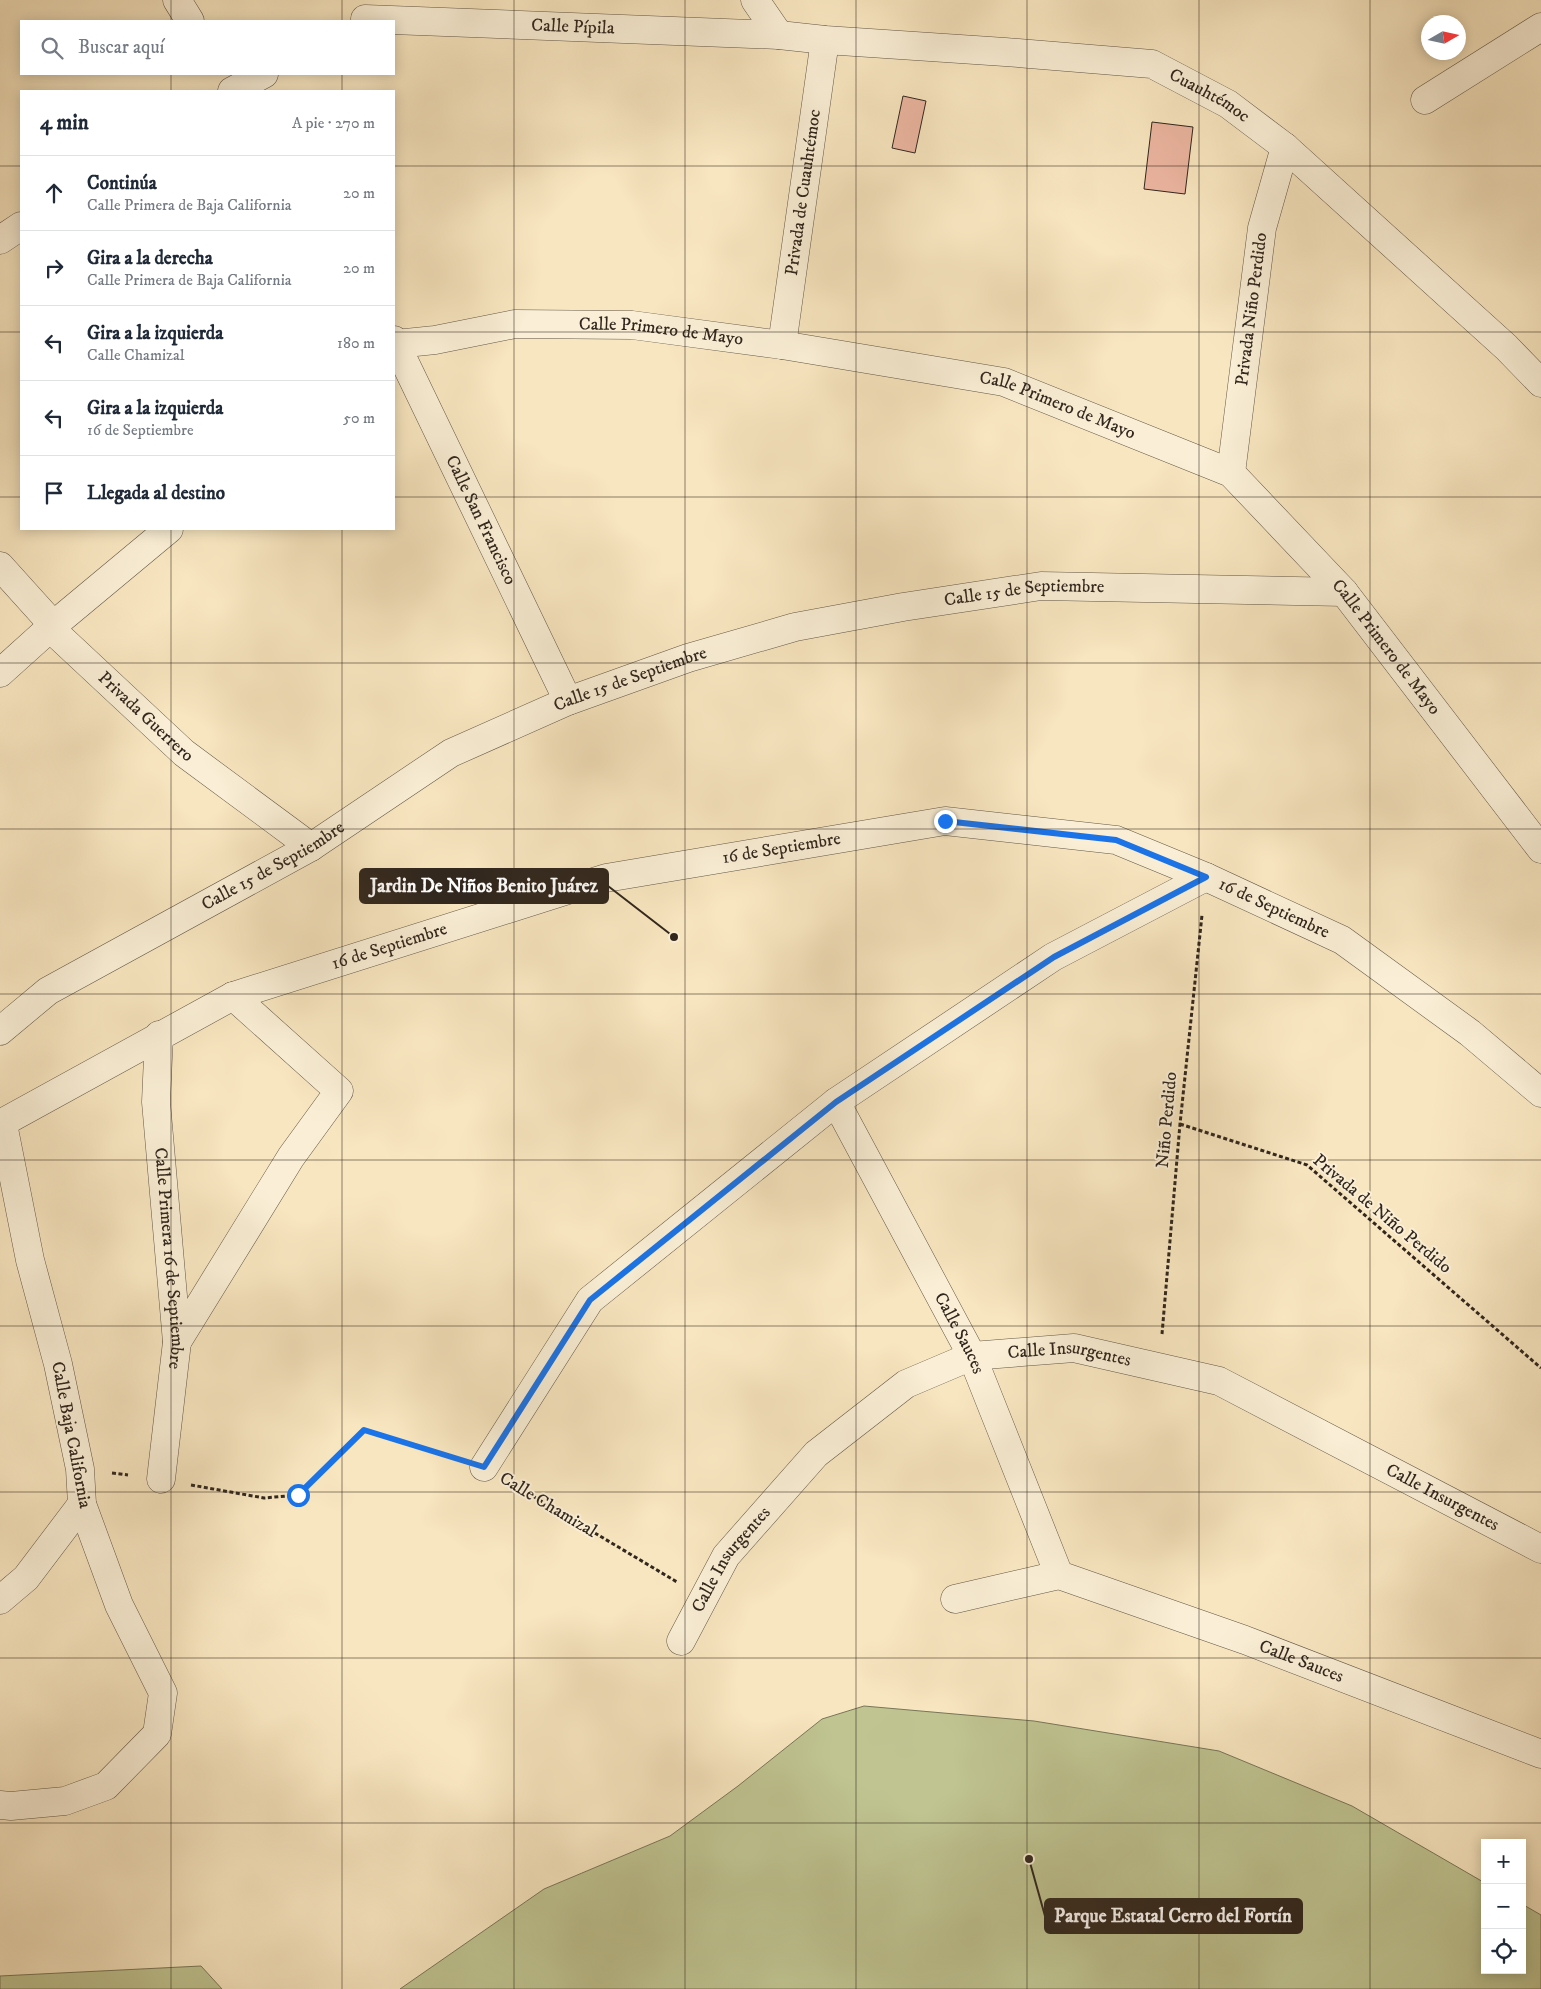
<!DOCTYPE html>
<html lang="es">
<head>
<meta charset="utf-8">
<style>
	body { margin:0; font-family:"IM FELL DW Pica",serif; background:#f2f2f3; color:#1f2937 }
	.controls { position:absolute; right:15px; bottom:15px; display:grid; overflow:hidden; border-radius:0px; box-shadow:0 2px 12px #0003 }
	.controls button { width:45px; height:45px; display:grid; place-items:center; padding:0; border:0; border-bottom:1px solid #e0e1e3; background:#fff; color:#1f2937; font:25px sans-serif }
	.compass { position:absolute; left:1421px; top:15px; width:45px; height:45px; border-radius:50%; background:#fff; box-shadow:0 2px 12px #0003; rotate:81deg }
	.stop { position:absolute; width:15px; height:15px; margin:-11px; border:4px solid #1a73e8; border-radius:50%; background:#fff }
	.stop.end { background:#1a73e8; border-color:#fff; box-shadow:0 1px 5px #0008 }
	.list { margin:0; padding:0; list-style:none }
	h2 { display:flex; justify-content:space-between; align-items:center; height:65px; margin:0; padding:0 20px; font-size:21px }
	h2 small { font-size:16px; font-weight:400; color:#747a83 }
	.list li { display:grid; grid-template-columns:32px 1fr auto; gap:15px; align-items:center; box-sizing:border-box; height:75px; padding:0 20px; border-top:1px solid #e0e1e3 }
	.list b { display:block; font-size:19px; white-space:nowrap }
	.list p { margin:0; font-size:16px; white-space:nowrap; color:#747a83 }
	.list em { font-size:16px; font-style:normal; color:#747a83 }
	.icon { flex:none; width:28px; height:28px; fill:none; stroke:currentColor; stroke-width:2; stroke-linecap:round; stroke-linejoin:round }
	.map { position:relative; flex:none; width:1541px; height:1989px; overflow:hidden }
	.search { position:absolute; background:#fff; box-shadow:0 2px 12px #0003; left:20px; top:20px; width:375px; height:55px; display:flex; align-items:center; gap:12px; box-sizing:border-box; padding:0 18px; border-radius:0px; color:#747a83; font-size:19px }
	.panel { position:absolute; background:#fff; box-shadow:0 2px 12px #0003; left:20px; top:90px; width:375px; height:440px; border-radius:0px }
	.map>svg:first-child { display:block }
	.green { fill:#bfc491; stroke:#787658 }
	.building { fill:#ecb6a1; stroke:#31271e }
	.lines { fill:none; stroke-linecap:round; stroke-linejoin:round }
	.minor-casing { stroke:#635746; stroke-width:29 }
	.path { stroke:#31271e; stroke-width:3; stroke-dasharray:4 2.5; stroke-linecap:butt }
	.minor { stroke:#faefd6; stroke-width:28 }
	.route { stroke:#1a73e8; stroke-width:6 }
	.grid { fill:none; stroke:#31271e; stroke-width:1; stroke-opacity:0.55 }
	.labels { text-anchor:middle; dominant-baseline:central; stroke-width:4; stroke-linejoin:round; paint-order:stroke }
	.street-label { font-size:18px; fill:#31271e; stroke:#faefd6 }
	.leader { fill:none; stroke:#31271e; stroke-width:2 }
	.callout-dot { fill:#31271e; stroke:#faefd6; stroke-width:2 }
	.callout { fill:#31271e; stroke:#31271e; stroke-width:2 }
	.callout-label { font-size:19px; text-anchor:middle; font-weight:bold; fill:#fff }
</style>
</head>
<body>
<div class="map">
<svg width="1541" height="1989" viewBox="0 0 1541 1989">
	<rect width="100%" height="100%" fill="#f8e6c0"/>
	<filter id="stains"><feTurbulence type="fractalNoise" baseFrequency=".004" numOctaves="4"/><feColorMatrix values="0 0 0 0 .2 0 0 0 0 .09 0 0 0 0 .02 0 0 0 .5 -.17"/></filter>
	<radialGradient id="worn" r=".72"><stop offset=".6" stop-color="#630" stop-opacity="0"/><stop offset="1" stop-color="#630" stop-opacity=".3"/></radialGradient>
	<g class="green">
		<path d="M 864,1706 L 1034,1721 L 1219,1751 L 1352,1806 L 1485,1883 L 1485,1970 L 1522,1970 L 1522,1904 L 1541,1915 L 1541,1989 L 400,1989 L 544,1889 L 670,1836 L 738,1786 L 822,1719 Z"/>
		<path d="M 201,1966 L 222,1989 L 0,1989 L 0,1976 Z"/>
	</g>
	<g class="building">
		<path d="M 903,96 L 926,101 L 915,153 L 892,148 Z"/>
		<path d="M 1152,122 L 1193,127 L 1185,194 L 1144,189 Z"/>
	</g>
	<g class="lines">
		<defs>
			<g id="minor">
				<path d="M 177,0 L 190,21"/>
				<path d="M 755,0 L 779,35"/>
				<path id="s1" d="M 365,19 L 779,35 L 825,40 L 1005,52 L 1152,64 L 1228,104 L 1285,147 L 1506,347 L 1541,383"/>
				<path d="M 232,91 L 264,74"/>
				<path d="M 1425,100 L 1541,27"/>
				<path d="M 0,240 L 21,226"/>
				<path id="s2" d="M 394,340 L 568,701"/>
				<path id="s3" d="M 782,345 L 825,40"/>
				<path id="s4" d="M 394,346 L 396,344 L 435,340 L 515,324 L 632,325 L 782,345 L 1004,382 L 1231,473 L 1344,592 L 1541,849"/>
				<path id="s5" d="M 1231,473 L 1262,228 L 1285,147"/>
				<path id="s6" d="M 0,566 L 46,617 L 50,628 L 184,753 L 311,847"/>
				<path d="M 0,673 L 50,628 L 169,529"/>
				<path id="s7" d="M 0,1031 L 48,991 L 311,847 L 451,753 L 568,701 L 688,658 L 795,627 L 903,607 L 1041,586 L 1344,592"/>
				<path id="s8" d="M 159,1035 L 156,1102 L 177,1342 L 161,1479"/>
				<path id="s9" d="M 836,1102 L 972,1356 L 1059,1575"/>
				<path id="s10" d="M 0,1124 L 233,996 L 606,878 L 945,821 L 1116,840 L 1206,877 L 1342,940 L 1470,1033 L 1541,1093"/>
				<path d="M 177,1342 L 291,1157 L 339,1091 L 233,996"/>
				<path d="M 484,1467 L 590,1300 L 836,1102 L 1053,957 L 1206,877"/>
				<path id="s11" d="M 955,1599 L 1059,1575 L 1245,1640 L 1541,1754"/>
				<path d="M 0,1600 L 26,1578 L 82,1504"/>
				<path id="s12" d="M 681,1641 L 726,1556 L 816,1454 L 906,1384 L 972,1356 L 1074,1348 L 1219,1381 L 1541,1549"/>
				<path d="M 0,1805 L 11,1806 L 65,1801 L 106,1786 L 157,1734 L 163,1693 L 119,1605 L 82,1504 L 80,1469 L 58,1364 L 30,1260 L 3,1124"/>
			</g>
		</defs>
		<use href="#minor" class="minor-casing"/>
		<g class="path">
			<path d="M 1180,1124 L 1307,1165 L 1541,1368"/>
			<path d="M 1162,1334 L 1180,1124 L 1202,915"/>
			<path d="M 112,1473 L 128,1475"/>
			<path d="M 511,1483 L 677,1582"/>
			<path d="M 191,1485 L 264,1498 L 298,1495 L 364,1430 L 455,1458"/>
		</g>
		<use href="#minor" class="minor"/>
	</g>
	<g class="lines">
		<path class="route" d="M 298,1495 L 364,1430 L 484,1467 L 590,1300 L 836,1102 L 1054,957 L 1206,877 L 1116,840 L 945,821"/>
	</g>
	<path class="grid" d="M 171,0 L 171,21M 342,0 L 342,21M 514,0 L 514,1989M 685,0 L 685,1989M 856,0 L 856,1989M 1027,0 L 1027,1989M 1199,0 L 1199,1989M 1370,0 L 1370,1989M 171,74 L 171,91M 342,74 L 342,91M 0,166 L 21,166M 394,166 L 1541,166M 0,332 L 21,332M 394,332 L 1541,332M 0,497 L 21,497M 394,497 L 1541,497M 171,529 L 171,1989M 342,529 L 342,1989M 0,663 L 1541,663M 0,829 L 1541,829M 0,994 L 1541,994M 0,1160 L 1541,1160M 0,1326 L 1541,1326M 0,1492 L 1541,1492M 0,1658 L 1541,1658M 0,1823 L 1541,1823"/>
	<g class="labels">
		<g class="street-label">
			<text stroke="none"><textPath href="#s1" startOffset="208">Calle Pípila</textPath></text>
			<text stroke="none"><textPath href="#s1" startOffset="854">Cuauhtémoc</textPath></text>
			<text stroke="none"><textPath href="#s3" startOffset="154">Privada de Cuauhtémoc</textPath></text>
			<text stroke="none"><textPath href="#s5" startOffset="165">Privada Niño Perdido</textPath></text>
			<text stroke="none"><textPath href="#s4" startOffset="270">Calle Primero de Mayo</textPath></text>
			<text stroke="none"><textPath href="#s4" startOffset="675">Calle Primero de Mayo</textPath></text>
			<text stroke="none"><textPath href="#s2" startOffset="200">Calle San Francisco</textPath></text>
			<text stroke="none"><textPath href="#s7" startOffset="1130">Calle 15 de Septiembre</textPath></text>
			<text stroke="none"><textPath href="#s4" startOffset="1095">Calle Primero de Mayo</textPath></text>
			<text stroke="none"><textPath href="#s7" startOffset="725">Calle 15 de Septiembre</textPath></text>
			<text stroke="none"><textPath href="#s6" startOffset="211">Privada Guerrero</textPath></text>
			<text stroke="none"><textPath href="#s10" startOffset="835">16 de Septiembre</textPath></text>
			<text stroke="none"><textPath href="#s7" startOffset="320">Calle 15 de Septiembre</textPath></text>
			<text stroke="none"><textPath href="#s10" startOffset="1345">16 de Septiembre</textPath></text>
			<text stroke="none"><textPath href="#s10" startOffset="430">16 de Septiembre</textPath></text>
			<text transform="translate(1167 1120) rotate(-85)">Niño Perdido</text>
			<text transform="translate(1382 1214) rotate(40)">Privada de Niño Perdido</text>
			<text stroke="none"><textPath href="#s8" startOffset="224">Calle Primera 16 de Septiembre</textPath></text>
			<text stroke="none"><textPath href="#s9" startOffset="262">Calle Sauces</textPath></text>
			<text stroke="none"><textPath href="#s12" startOffset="516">Calle Insurgentes</textPath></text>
			<text transform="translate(71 1435) rotate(79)">Calle Baja California</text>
			<text stroke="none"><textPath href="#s12" startOffset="921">Calle Insurgentes</textPath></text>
			<text transform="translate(548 1505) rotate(31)">Calle Chamizal</text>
			<text stroke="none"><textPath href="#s12" startOffset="96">Calle Insurgentes</textPath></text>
			<text stroke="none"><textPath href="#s11" startOffset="364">Calle Sauces</textPath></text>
		</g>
	</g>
	<path class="leader" d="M674 937L608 886M1029 1859L1045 1916"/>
	<g class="callout-dot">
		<circle cx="674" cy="937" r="5"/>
		<circle cx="1029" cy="1859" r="5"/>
	</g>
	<g class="callout">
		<rect x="360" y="869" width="248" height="34" rx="5"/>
		<rect x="1045" y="1899" width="257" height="34" rx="5"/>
	</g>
	<g class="callout-label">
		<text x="484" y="892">Jardin De Niños Benito Juárez</text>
		<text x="1173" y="1922">Parque Estatal Cerro del Fortín</text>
	</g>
	<rect width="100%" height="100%" filter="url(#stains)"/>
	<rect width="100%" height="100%" fill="url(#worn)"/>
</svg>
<div class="controls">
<button>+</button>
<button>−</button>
<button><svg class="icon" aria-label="locate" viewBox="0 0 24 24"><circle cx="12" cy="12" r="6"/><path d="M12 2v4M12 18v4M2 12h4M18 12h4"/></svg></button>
</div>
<svg class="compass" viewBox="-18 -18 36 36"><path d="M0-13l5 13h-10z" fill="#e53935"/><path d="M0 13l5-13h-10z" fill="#747a83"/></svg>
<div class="stop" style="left:298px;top:1495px"></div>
<div class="stop end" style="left:945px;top:821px"></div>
<div class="search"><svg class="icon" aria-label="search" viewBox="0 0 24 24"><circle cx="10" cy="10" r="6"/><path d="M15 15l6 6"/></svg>Buscar aquí</div>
<section class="panel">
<h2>4 min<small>A pie · 270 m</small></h2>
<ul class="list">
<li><svg class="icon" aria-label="ahead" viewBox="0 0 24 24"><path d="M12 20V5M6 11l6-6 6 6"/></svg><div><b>Continúa</b><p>Calle Primera de Baja California</p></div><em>20 m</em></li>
<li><svg class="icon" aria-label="right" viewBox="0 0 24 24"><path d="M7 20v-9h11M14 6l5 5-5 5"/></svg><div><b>Gira a la derecha</b><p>Calle Primera de Baja California</p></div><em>20 m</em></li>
<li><svg class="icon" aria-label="left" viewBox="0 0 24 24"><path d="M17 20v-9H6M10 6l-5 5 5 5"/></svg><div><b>Gira a la izquierda</b><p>Calle Chamizal</p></div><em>180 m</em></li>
<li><svg class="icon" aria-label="left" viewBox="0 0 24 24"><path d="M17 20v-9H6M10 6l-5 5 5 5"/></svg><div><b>Gira a la izquierda</b><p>16 de Septiembre</p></div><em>50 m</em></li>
<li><svg class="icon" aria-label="arrive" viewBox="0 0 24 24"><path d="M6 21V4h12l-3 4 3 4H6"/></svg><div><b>Llegada al destino</b></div></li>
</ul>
</section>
</div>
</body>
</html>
